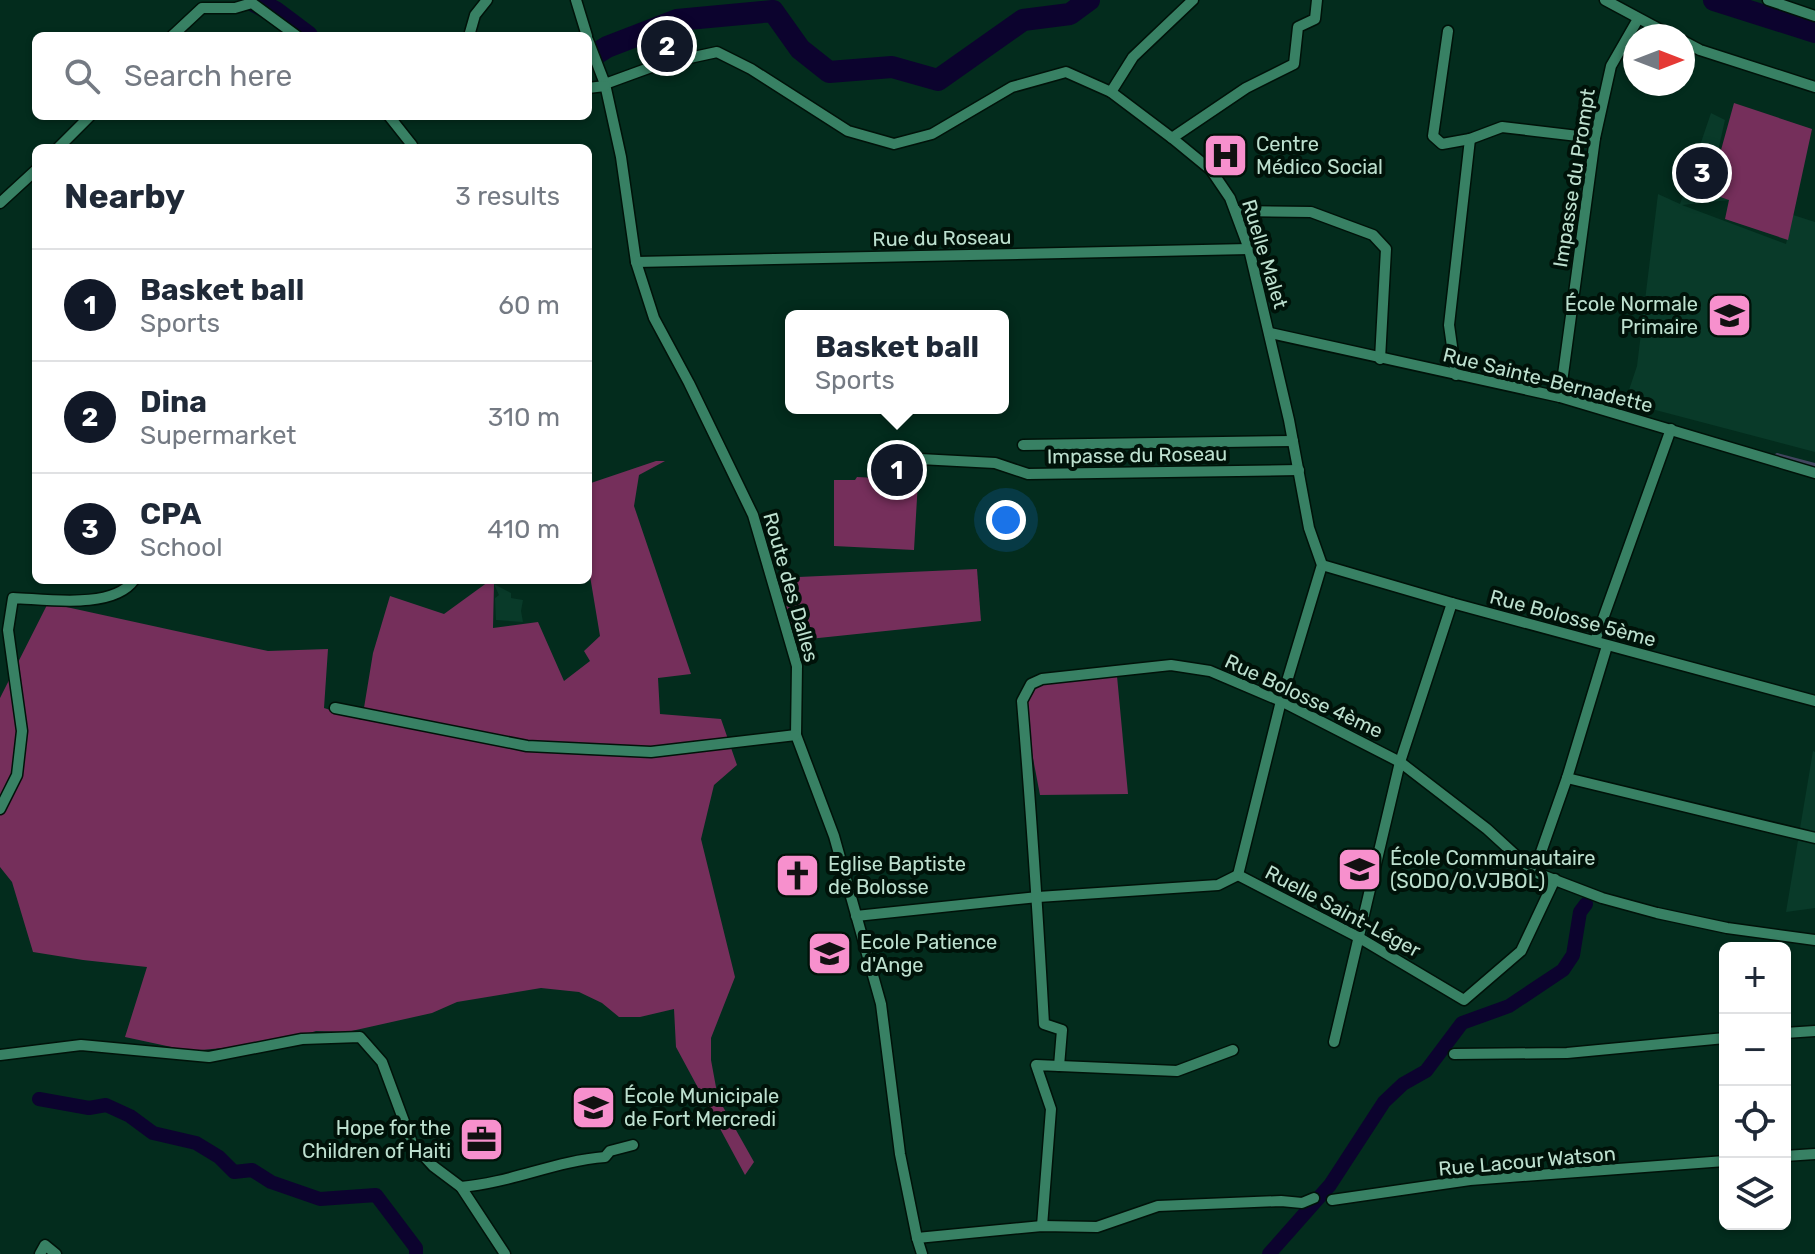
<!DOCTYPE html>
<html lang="en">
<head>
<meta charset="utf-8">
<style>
	body { margin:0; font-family:Rubik,sans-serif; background:#f2f2f3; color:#1f2937 }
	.controls { position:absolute; right:24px; bottom:24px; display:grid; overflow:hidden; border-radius:12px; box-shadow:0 2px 6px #0004 }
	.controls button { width:72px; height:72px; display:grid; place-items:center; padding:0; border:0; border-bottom:2px solid #e0e1e3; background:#fff; color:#1f2937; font:40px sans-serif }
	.compass { position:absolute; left:1623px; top:24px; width:72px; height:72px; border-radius:50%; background:#fff; box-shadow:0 2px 6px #0004; rotate:90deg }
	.you { position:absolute; left:1006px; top:520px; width:28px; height:28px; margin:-20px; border:6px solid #fff; border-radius:50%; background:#1a73e8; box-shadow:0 0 0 12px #1a73e833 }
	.badge { display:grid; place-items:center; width:52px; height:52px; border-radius:50%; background:#111827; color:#fff; font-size:26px; font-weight:700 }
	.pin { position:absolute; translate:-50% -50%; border:4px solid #fff; box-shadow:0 2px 8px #0006 }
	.popup { position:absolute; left:785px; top:310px; width:224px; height:104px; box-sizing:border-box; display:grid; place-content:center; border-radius:12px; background:#fff; filter:drop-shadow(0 2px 6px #0005); font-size:26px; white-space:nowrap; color:#747a83 }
	.popup b { font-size:30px; color:#1f2937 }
	.popup::after { content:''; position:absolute; left:50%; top:100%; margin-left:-16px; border:16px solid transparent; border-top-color:#fff }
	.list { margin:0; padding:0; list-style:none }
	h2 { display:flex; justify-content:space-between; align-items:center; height:104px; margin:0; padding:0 32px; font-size:34px }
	h2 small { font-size:26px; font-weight:400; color:#747a83 }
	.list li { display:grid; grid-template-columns:52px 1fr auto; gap:24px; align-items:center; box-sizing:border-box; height:112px; padding:0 32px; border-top:2px solid #e0e1e3 }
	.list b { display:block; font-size:30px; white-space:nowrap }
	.list p { margin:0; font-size:26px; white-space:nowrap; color:#747a83 }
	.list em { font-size:26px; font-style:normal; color:#747a83 }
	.icon { flex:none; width:44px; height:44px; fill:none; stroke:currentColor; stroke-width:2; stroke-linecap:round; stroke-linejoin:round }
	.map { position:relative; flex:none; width:1815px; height:1254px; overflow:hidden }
	.search { position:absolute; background:#fff; box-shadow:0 2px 6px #0004; left:32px; top:32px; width:560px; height:88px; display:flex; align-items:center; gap:20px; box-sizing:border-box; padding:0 28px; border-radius:12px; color:#747a83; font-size:30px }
	.panel { position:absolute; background:#fff; box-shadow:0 2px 6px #0004; left:32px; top:144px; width:560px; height:440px; border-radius:12px }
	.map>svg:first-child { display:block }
	.built { fill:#093a29 }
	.green { fill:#752f5b }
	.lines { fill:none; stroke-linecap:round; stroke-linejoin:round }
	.stream { stroke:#41455e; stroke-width:4 }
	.canal { stroke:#0c032e; stroke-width:14 }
	.river { stroke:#0c032e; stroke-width:22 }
	.street-casing { stroke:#001209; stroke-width:13 }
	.street { stroke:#388164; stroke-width:10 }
	.labels { text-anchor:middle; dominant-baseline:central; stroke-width:8; stroke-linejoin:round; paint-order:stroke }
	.poi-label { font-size:20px; fill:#bde0cf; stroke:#001209; text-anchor:start }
	.street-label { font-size:20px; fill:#bde0cf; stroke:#001209 }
</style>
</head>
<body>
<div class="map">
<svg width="1815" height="1254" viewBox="0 0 1815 1254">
	<rect width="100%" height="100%" fill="#032c1d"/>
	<g class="built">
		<path d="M 1711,113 L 1725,120 L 1718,151 L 1721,153 L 1730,200 L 1682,205 L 1786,244 L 1793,215 L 1815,222 L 1815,452 L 1625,402 L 1637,366 L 1658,194 L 1680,204 Z"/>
		<path d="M 494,584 L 511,593 L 511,598 L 523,600 L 521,611 L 523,622 L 496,620 L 495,598 L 499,595 Z"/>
		<path d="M 1813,751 L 1815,752 L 1815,908 L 1786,912 Z"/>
	</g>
	<g class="green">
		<path d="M 1734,103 L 1812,129 L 1788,240 L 1725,219 L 1729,200 L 1706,192 L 1721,150 Z"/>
		<path d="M 877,459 L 916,462 L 918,481 L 914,550 L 834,546 L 834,480 L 855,480 L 857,477 L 877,478 Z"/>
		<path d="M 656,461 L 665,461 L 639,475 L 634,506 L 691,674 L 658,678 L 660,714 L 721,719 L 737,765 L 714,785 L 701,839 L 735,977 L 711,1038 L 711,1060 L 718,1098 L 754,1162 L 745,1175 L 676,1047 L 674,1009 L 640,1017 L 619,1017 L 602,1003 L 579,992 L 541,988 L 457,1002 L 432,1013 L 347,1032 L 316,1031 L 277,1043 L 190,1051 L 125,1037 L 147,967 L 83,960 L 33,952 L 12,882 L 0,867 L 0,698 L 48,603 L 268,651 L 328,649 L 324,708 L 362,720 L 373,653 L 390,596 L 444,614 L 488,582 L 494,584 L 493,628 L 538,622 L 564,681 L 590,661 L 584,651 L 600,636 L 588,564 L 588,484 Z"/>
		<path d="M 977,569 L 981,621 L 790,641 L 776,578 Z"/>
		<path d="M 1117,676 L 1128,794 L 1040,795 L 1023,706 L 1042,679 Z"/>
	</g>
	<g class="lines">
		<path class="stream" d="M 1777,455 L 1815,465"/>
		<g class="canal">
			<path d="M 39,1099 L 89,1108 L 106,1105 L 130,1116 L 153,1133 L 196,1143 L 219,1157 L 234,1172 L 252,1170 L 271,1182 L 320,1199 L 376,1195 L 416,1248 L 416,1254"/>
			<path d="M 1269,1254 L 1330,1185 L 1384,1102 L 1403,1084 L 1426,1071 L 1462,1023 L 1509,1006 L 1563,970 L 1573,955 L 1580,912 L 1586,904"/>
		</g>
		<g class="river">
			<path d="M 252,0 L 275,12 L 307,36"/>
			<path d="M 1714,0 L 1815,32"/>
			<path d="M 588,59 L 607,47 L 677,20 L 773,11 L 800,49 L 829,72 L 892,67 L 938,80 L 1023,20 L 1070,14 L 1089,0"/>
		</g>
		<defs>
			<g id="street">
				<path d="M 576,0 L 587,36"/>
				<path d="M 1605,0 L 1672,36"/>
				<path d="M 1768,0 L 1815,16"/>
				<path d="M 1448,31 L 1433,136 L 1442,144 L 1470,139 L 1502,127 L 1595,138"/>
				<path d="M 172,36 L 202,8 L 235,8 L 252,3 L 297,36"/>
				<path d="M 469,36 L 475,15 L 487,0"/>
				<path d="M 588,40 L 605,84 L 621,157 L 636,262 L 654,318 L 689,383 L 753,515 L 797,666 L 796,735 L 834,836 L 881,1004 L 900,1154 L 917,1238 L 922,1254"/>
				<path d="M 1683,41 L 1700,50 L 1815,87"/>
				<path d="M 605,84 L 657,65 L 717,52 L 751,69 L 848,131 L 894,144 L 932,134 L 1012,87 L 1066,72 L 1111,92 L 1172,138 L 1211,170 L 1230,198 L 1249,249 L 1289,420 L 1309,528 L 1322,565 L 1281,701 L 1238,875"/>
				<path d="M 588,88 L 605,86"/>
				<path d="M 1111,92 L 1133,57 L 1193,0"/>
				<path d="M 389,116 L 412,145 L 409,148"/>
				<path d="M 1172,138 L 1246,88 L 1294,64 L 1298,27 L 1315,19 L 1317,0"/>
				<path d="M 58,148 L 90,116"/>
				<path d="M 0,203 L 36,170"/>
				<path d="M 1237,211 L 1311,212 L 1373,235 L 1386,249 L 1380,359"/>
				<path d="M 636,262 L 1249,249"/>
				<path d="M 1270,333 L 1560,397 L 1815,473"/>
				<path d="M 1456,375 L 1449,325 L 1470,139"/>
				<path d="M 1560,397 L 1595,138 L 1611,66 L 1638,19"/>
				<path d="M 1023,445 L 1293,441"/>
				<path d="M 882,457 L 995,463 L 1028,474 L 1299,470"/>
				<path d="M 1322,565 L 1452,603 L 1815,701"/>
				<path d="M 1595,641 L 1671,429"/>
				<path d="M 335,708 L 527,746 L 651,752 L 796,735"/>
				<path d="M 1567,778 L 1815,838"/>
				<path d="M 0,809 L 17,775 L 22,731 L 8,630 L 13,598 C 45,599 113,610 134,580"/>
				<path d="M 1534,872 L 1567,778 L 1607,646"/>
				<path d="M 1238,875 L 1358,937 L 1464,1000 L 1521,951 L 1555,879"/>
				<path d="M 856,916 L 1038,897 L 1218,885 L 1238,875"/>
				<path d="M 1785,1033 L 1815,1031"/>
				<path d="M 1334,1042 L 1400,762 L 1452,603"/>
				<path d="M 1454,1054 L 1567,1053 L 1725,1038"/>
				<path d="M 0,1055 L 81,1045 L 209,1057 L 302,1039 L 360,1037 L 382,1062 L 412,1143 L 433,1166 L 461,1187 L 505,1254"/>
				<path d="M 1059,1066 L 1062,1030 L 1044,1024 C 1038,916 1031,809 1022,701 L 1031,684 L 1042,679 L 1171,665 L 1210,671 L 1281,701 L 1400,762 L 1487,829 L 1534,872 L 1602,898 L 1657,913 L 1727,928 L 1815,940"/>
				<path d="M 1785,1156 L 1815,1154"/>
				<path d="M 461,1187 C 510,1183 555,1161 605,1157 L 610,1151 L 633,1145"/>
				<path d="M 1332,1200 L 1470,1180 L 1725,1161"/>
				<path d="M 1042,1226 L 1051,1109 L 1036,1065 L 1177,1071 L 1233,1050"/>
				<path d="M 917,1238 L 1042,1226 L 1097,1227 L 1158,1206 L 1281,1201 L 1302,1203 L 1314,1198"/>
				<path d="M 40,1254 L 45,1245 L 56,1254"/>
			</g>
		</defs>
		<use href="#street" class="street-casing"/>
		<use href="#street" class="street"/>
	</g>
	<defs>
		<symbol id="hospital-square" viewBox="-11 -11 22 22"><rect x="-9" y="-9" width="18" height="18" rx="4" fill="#f790cd" stroke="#001209"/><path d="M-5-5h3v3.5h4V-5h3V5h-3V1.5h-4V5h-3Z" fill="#111"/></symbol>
		<symbol id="university-square" viewBox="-11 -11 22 22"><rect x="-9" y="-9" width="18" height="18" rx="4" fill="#f790cd" stroke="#001209"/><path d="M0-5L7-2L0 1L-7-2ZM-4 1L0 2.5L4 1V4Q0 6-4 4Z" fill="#111"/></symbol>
		<symbol id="school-square" viewBox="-11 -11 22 22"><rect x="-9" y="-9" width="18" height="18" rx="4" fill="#f790cd" stroke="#001209"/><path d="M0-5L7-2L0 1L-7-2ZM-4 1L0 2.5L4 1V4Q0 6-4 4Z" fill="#111"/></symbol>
		<symbol id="church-square" viewBox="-11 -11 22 22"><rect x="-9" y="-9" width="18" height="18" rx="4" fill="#f790cd" stroke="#001209"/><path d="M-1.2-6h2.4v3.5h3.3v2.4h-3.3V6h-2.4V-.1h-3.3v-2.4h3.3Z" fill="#111"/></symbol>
		<symbol id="office-square" viewBox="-11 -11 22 22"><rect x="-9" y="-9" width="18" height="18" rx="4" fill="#f790cd" stroke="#001209"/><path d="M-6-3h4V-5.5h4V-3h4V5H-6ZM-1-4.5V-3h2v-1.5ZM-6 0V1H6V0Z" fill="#111"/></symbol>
	</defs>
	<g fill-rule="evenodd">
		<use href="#hospital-square" x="1200" y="130" width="51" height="51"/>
		<use href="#university-square" x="1704" y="290" width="51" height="51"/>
		<use href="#school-square" x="1334" y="844" width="51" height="51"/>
		<use href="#church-square" x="772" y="850" width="51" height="51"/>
		<use href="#school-square" x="804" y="928" width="51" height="51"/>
		<use href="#school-square" x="568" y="1082" width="51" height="51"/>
		<use href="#office-square" x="456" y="1114" width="51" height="51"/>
	</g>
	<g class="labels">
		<g class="poi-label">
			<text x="1256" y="144">Centre<tspan x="1256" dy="23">Médico Social</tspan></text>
			<text x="1698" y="304" text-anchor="end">École Normale<tspan x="1698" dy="23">Primaire</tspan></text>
			<text x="1390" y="858">École Communautaire<tspan x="1390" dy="23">(SODO/O.VJBOL)</tspan></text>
			<text x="828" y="864">Eglise Baptiste<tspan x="828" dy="23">de Bolosse</tspan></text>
			<text x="860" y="942">Ecole Patience<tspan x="860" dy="23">d'Ange</tspan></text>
			<text x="624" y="1096">École Municipale<tspan x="624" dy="23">de Fort Mercredi</tspan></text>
			<text x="451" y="1128" text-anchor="end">Hope for the<tspan x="451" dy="23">Children of Haiti</tspan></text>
		</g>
		<g class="street-label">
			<text transform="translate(1574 178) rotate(-81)">Impasse du Prompt</text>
			<text transform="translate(942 238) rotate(-1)">Rue du Roseau</text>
			<text transform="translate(1265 254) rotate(73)">Ruelle Malet</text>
			<text transform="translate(1548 380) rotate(14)">Rue Sainte-Bernadette</text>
			<text transform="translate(1137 455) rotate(-1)">Impasse du Roseau</text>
			<text transform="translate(791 587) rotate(74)">Route des Dalles</text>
			<text transform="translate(1573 618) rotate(15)">Rue Bolosse 5ème</text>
			<text transform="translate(1304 696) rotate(25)">Rue Bolosse 4ème</text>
			<text transform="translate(1343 911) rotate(28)">Ruelle Saint-Léger</text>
			<text transform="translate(1527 1161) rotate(-5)">Rue Lacour Watson</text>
		</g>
	</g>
</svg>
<div class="controls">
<button>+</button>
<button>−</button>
<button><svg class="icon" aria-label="locate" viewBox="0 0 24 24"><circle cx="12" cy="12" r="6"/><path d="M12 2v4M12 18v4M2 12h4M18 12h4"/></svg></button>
<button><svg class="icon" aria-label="layers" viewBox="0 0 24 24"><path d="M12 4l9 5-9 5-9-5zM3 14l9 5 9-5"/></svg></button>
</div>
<svg class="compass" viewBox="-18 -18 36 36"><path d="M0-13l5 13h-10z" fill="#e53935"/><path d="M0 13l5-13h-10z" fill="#747a83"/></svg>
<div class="you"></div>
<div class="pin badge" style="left:897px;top:470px">1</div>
<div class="popup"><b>Basket ball</b>Sports</div>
<div class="pin badge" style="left:667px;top:46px">2</div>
<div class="pin badge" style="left:1702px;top:173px">3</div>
<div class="search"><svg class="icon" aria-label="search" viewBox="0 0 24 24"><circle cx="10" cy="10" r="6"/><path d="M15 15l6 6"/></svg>Search here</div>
<section class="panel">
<h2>Nearby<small>3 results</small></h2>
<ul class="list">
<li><span class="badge">1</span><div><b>Basket ball</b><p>Sports</p></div><em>60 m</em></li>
<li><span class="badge">2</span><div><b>Dina</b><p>Supermarket</p></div><em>310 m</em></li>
<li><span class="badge">3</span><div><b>CPA</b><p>School</p></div><em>410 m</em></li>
</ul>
</section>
</div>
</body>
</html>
